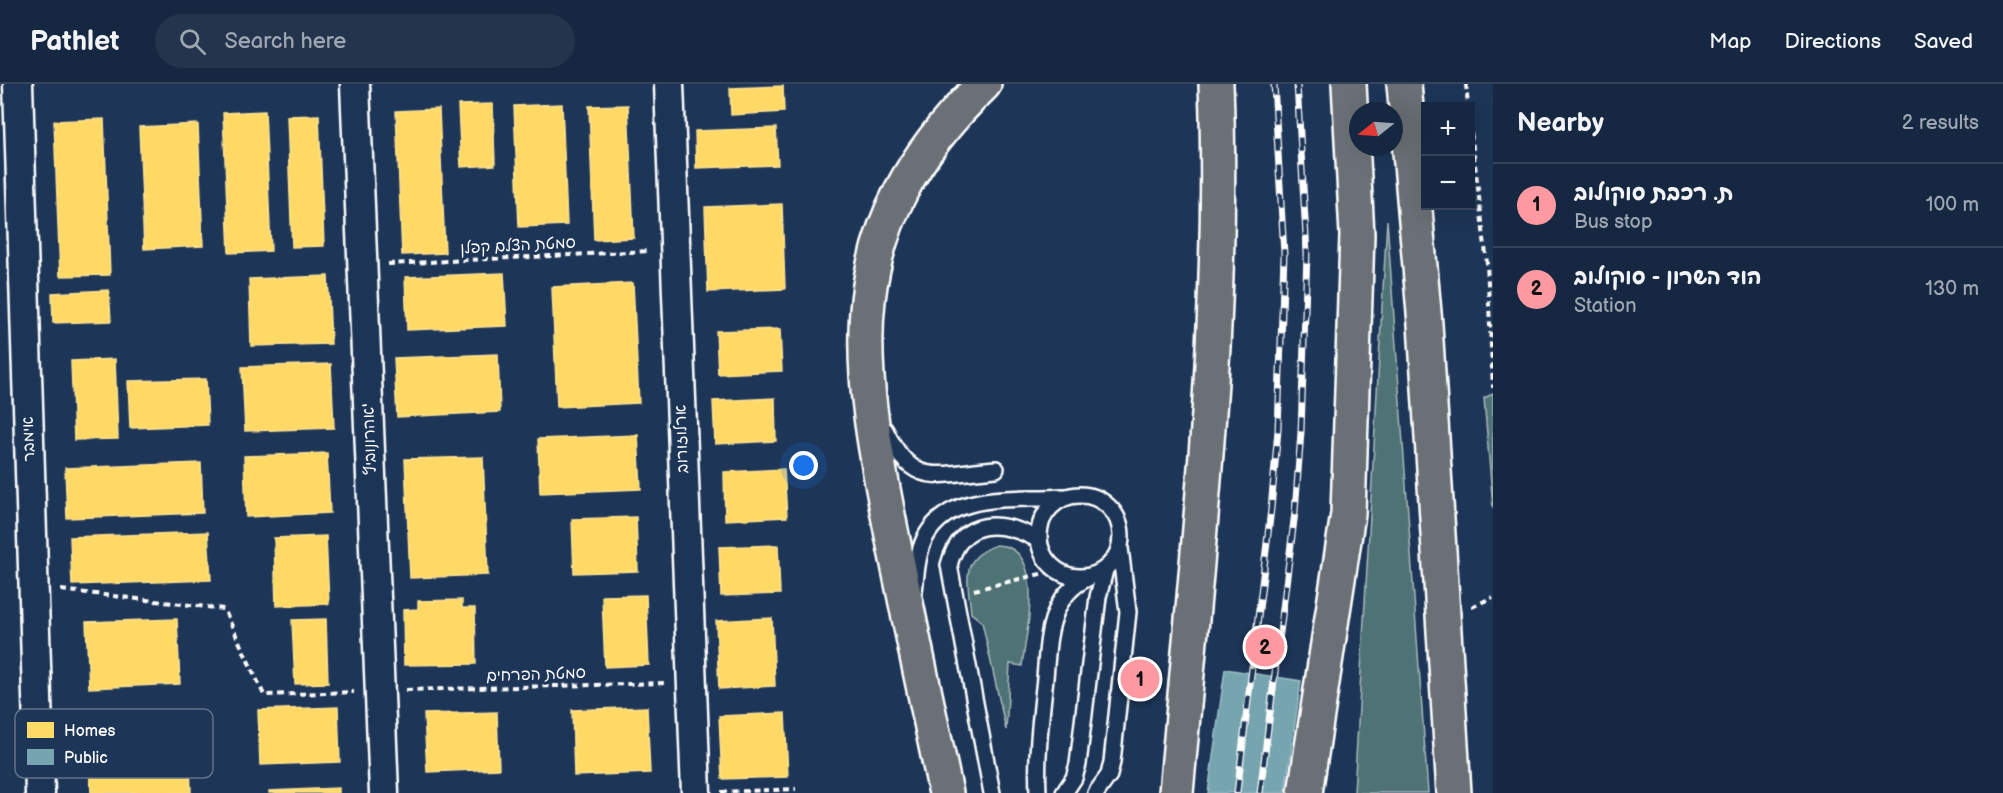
<!DOCTYPE html>
<html lang="en">
<head>
<meta charset="utf-8">
<style>
	body { margin:0; font-family:"Balsamiq Sans","Playpen Sans Hebrew",sans-serif; background:#23344c; color:#f1f3f6 }
	.controls { position:absolute; right:18px; top:18px; display:grid; overflow:hidden; border-radius:0px; box-shadow:0 6px 24px #0002 }
	.controls button { width:54px; height:54px; display:grid; place-items:center; padding:0; border:0; border-bottom:2px solid #35445a; background:#162841; color:#f1f3f6; font:30px sans-serif }
	.compass { position:absolute; left:1349px; top:18px; width:54px; height:54px; border-radius:50%; background:#162841; box-shadow:0 6px 24px #0002; rotate:253deg }
	.you { position:absolute; left:804px; top:382px; width:21px; height:21px; margin:-15px; border:4px solid #fff; border-radius:50%; background:#1a73e8; box-shadow:0 0 0 9px #1a73e833 }
	.badge { display:grid; place-items:center; width:39px; height:39px; border-radius:50%; background:#ff9aa2; color:#111; font-size:20px; font-weight:700 }
	.pin { position:absolute; translate:-50% -50%; border:3px solid #fff; box-shadow:0 2px 6px #0006 }
	.list { margin:0; padding:0; list-style:none }
	h2 { display:flex; justify-content:space-between; align-items:center; height:78px; margin:0; padding:0 24px; font-size:26px }
	h2 small { font-size:20px; font-weight:400; color:#9ea6b1 }
	.list li { display:grid; grid-template-columns:39px 1fr auto; gap:18px; align-items:center; box-sizing:border-box; height:84px; padding:0 24px; border-top:2px solid #35445a }
	.list b { display:block; font-size:22px; white-space:nowrap }
	.list p { margin:0; font-size:20px; white-space:nowrap; color:#9ea6b1 }
	.list em { font-size:20px; font-style:normal; color:#9ea6b1 }
	.icon { flex:none; width:33px; height:33px; fill:none; stroke:currentColor; stroke-width:2; stroke-linecap:round; stroke-linejoin:round }
	.map { position:relative; flex:none; width:1493px; height:709px; overflow:hidden }
	header { display:flex; align-items:center; gap:36px; box-sizing:border-box; height:84px; padding:0 30px; background:#162841; border-bottom:2px solid #35445a }
	header strong { font-size:28px }
	nav { display:flex; gap:33px; margin-inline-start:auto; font-size:21px }
	.search { width:420px; height:54px; background:#23344c; display:flex; align-items:center; gap:15px; box-sizing:border-box; padding:0 21px; border-radius:33px; color:#9ea6b1; font-size:22px }
	main { display:flex }
	aside { flex:1; background:#162841 }
	.map>svg:first-child { display:block }
	.green { fill:#507374; stroke:#a8b9ba; stroke-width:1.5 }
	.homes { fill:#ffd966; stroke:#ffe494; stroke-width:1.5 }
	.public { fill:#76a5af; stroke:#9fc0c7; stroke-width:1.5 }
	.lines { fill:none; stroke-linecap:round; stroke-linejoin:round }
	.service-casing { stroke:#fff; stroke-width:20 }
	.minor-casing { stroke:#fff; stroke-width:33 }
	.motorway-casing { stroke:#fff; stroke-width:38 }
	.path { stroke:#fff; stroke-width:4; stroke-dasharray:6 4.5; stroke-linecap:butt }
	.service { stroke:#1d3557; stroke-width:15 }
	.minor { stroke:#1d3557; stroke-width:28 }
	.motorway { stroke:#6b6f75; stroke-width:33 }
	.rail-casing { stroke:#fff; stroke-width:7 }
	.rail { stroke:#1d3557; stroke-width:4.5; stroke-dasharray:14; stroke-linecap:butt }
	.labels { text-anchor:middle; dominant-baseline:central; stroke-width:6; stroke-linejoin:round; paint-order:stroke }
	.street-label { font-size:16px; fill:#fff; stroke:#1d3557 }
	.key { fill:#1d3557; stroke:#617289; stroke-width:1.5 }
	.key-label { font-size:16px; fill:#fff }
</style>
</head>
<body>
<header>
<strong>Pathlet</strong>
<div class="search"><svg class="icon" aria-label="search" viewBox="0 0 24 24"><circle cx="10" cy="10" r="6"/><path d="M15 15l6 6"/></svg>Search here</div>
<nav><a>Map</a><a>Directions</a><a>Saved</a></nav>
</header>
<main>
<div class="map">
<svg width="1493" height="709" viewBox="0 0 1493 709">
	<rect width="100%" height="100%" fill="#1d3557"/>
	<filter id="ink" filterUnits="userSpaceOnUse"><feTurbulence type="fractalNoise" baseFrequency=".0167" numOctaves="2"/><feDisplacementMap in="SourceGraphic" scale="12" xChannelSelector="R" yChannelSelector="G"/><feConvolveMatrix kernelMatrix="1 2 1 2 8 2 1 2 1" color-interpolation-filters="sRGB"/></filter>
	<g filter="url(#ink)">
		<g class="green">
			<path d="M 1387,136 L 1428,709 L 1354,709 Z"/>
			<path d="M 1493,310 L 1493,424 L 1484,314 Z"/>
			<path d="M 996,461 C 1048,462 1026,549 1022,582 L 1010,580 L 1006,646 L 982,538 L 971,529 C 968,495 959,475 996,461 Z"/>
		</g>
		<g class="homes">
			<path d="M 783,2 L 784,28 L 731,31 L 730,4 Z"/>
			<path d="M 493,20 L 495,81 L 461,83 L 458,21 Z"/>
			<path d="M 562,20 L 567,141 L 519,143 L 514,22 Z"/>
			<path d="M 628,21 L 634,154 L 594,156 L 589,22 Z"/>
			<path d="M 439,25 L 445,169 L 402,171 L 396,27 Z"/>
			<path d="M 265,27 L 271,167 L 229,169 L 223,29 Z"/>
			<path d="M 319,31 L 324,162 L 292,163 L 287,32 Z"/>
			<path d="M 104,35 L 110,191 L 60,192 L 54,37 Z"/>
			<path d="M 198,40 L 203,162 L 144,165 L 139,43 Z"/>
			<path d="M 776,44 L 778,81 L 696,84 L 695,47 Z"/>
			<path d="M 782,120 L 785,205 L 708,208 L 705,123 Z"/>
			<path d="M 504,189 L 507,242 L 407,246 L 405,193 Z"/>
			<path d="M 328,192 L 331,260 L 251,262 L 249,195 Z"/>
			<path d="M 633,199 L 639,319 L 557,323 L 552,203 Z"/>
			<path d="M 109,206 L 111,237 L 53,239 L 52,209 Z"/>
			<path d="M 780,245 L 782,287 L 718,290 L 716,247 Z"/>
			<path d="M 498,270 L 500,328 L 397,333 L 394,274 Z"/>
			<path d="M 115,275 L 118,355 L 74,356 L 71,277 Z"/>
			<path d="M 331,280 L 334,344 L 245,347 L 242,283 Z"/>
			<path d="M 206,295 L 208,341 L 130,344 L 128,297 Z"/>
			<path d="M 775,314 L 776,357 L 715,360 L 713,317 Z"/>
			<path d="M 638,351 L 641,405 L 540,409 L 538,355 Z"/>
			<path d="M 327,369 L 330,429 L 246,433 L 244,372 Z"/>
			<path d="M 483,373 L 488,491 L 410,494 L 405,375 Z"/>
			<path d="M 201,379 L 203,429 L 67,434 L 65,384 Z"/>
			<path d="M 784,385 L 787,433 L 725,436 L 724,388 Z"/>
			<path d="M 636,433 L 638,487 L 574,489 L 572,435 Z"/>
			<path d="M 208,448 L 211,496 L 72,501 L 70,453 Z"/>
			<path d="M 326,452 L 329,520 L 276,522 L 274,454 Z"/>
			<path d="M 778,461 L 780,510 L 721,512 L 719,463 Z"/>
			<path d="M 646,511 L 649,581 L 605,583 L 602,512 Z"/>
			<path d="M 462,516 L 462,524 L 475,524 L 476,580 L 404,581 L 403,526 L 418,525 L 418,517 Z"/>
			<path d="M 772,534 L 775,602 L 719,605 L 716,537 Z"/>
			<path d="M 177,535 L 180,600 L 89,604 L 86,538 Z"/>
			<path d="M 326,535 L 328,599 L 295,600 L 292,536 Z"/>
			<path d="M 338,623 L 340,678 L 260,681 L 258,626 Z"/>
			<path d="M 647,623 L 650,689 L 574,692 L 572,626 Z"/>
			<path d="M 497,628 L 499,685 L 427,688 L 424,630 Z"/>
			<path d="M 785,629 L 788,693 L 722,695 L 719,632 Z"/>
			<path d="M 189,647 L 191,709 L 91,709 L 88,651 Z"/>
			<path d="M 339,704 L 339,709 L 269,709 L 269,707 Z"/>
		</g>
		<path class="public" d="M 1225,585 L 1301,597 L 1285,709 L 1208,709 Z"/>
		<g class="lines">
			<defs>
				<g id="service">
					<path d="M 885,346 C 914,407 938,389 996,385"/>
					<circle cx="1080" cy="452" r="41"/>
					<path d="M 914,508 C 916,491 917,470 925,454 C 950,405 1018,417 1063,413"/>
					<path d="M 992,709 L 949,481 C 962,432 1002,436 1039,456"/>
					<path d="M 1038,709 C 1036,670 1041,633 1045,594 C 1047,573 1047,550 1055,530 C 1060,515 1073,500 1088,494"/>
					<path d="M 1064,709 L 1074,694 L 1078,680 L 1098,513 L 1105,486"/>
					<path d="M 1096,709 L 1109,691 L 1112,678 L 1128,528 L 1120,464"/>
				</g>
				<g id="minor">
					<path d="M 18,0 L 40,709"/>
					<path d="M 355,0 L 384,709"/>
					<path d="M 669,0 L 696,709"/>
				</g>
				<g id="motorway">
					<path d="M 1404,0 L 1425,240 L 1454,709"/>
					<path d="M 946,709 C 928,626 911,544 894,461 C 856,274 833,146 984,0"/>
					<path d="M 1176,709 C 1197,473 1225,237 1216,0"/>
					<path d="M 1305,709 L 1348,430 L 1357,151 L 1349,0"/>
				</g>
			</defs>
			<use href="#service" class="service-casing"/>
			<use href="#minor" class="minor-casing"/>
			<use href="#motorway" class="motorway-casing"/>
			<g class="path">
				<path d="M 1466,0 L 1468,22"/>
				<path d="M 1470,39 L 1487,179 L 1493,304"/>
				<path d="M 388,180 L 650,167"/>
				<path d="M 61,506 L 224,525 L 264,611 L 354,608"/>
				<path d="M 974,506 L 1057,486"/>
				<path d="M 1472,523 L 1493,513"/>
				<path d="M 406,606 L 666,599"/>
				<path d="M 721,708 L 796,705"/>
			</g>
			<use href="#service" class="service"/>
			<use href="#minor" class="minor"/>
			<use href="#motorway" class="motorway"/>
			<defs>
				<g id="rail">
					<path d="M 1237,709 L 1271,425 L 1278,346 L 1284,170 L 1274,0"/>
					<path d="M 1260,709 L 1295,428 L 1301,348 L 1307,169 L 1297,0"/>
				</g>
			</defs>
			<use href="#rail" class="rail-casing"/>
			<use href="#rail" class="rail"/>
		</g>
	</g>
	<g class="labels">
		<g class="street-label">
			<text transform="translate(518 162) rotate(-3)">סמטת הצלם קפלן</text>
			<text transform="translate(29 355) rotate(-92)">אימבר</text>
			<text transform="translate(370 355) rotate(-92)">אהרונוביץ'</text>
			<text transform="translate(682 355) rotate(-92)">ארלוזורוב</text>
			<text transform="translate(536 591) rotate(-2)">סמטת הפרחים</text>
		</g>
	</g>
	<rect x="15" y="625" width="198" height="69" rx="9" class="key"/>
	<rect x="27" y="638" width="27" height="16" fill="#ffd966"/>
	<rect x="27" y="665" width="27" height="16" fill="#76a5af"/>
	<g class="key-label">
		<text x="64" y="652">Homes</text>
		<text x="64" y="679">Public</text>
	</g>
</svg>
<div class="controls">
<button>+</button>
<button>−</button>
</div>
<svg class="compass" viewBox="-18 -18 36 36"><path d="M0-13l5 13h-10z" fill="#e53935"/><path d="M0 13l5-13h-10z" fill="#9ea6b1"/></svg>
<div class="you"></div>
<div class="pin badge" style="left:1140px;top:595px">1</div>
<div class="pin badge" style="left:1265px;top:563px">2</div>
</div>
<aside>
<h2>Nearby<small>2 results</small></h2>
<ul class="list">
<li><span class="badge">1</span><div><b>ת. רכבת סוקולוב</b><p>Bus stop</p></div><em>100 m</em></li>
<li><span class="badge">2</span><div><b>הוד השרון - סוקולוב</b><p>Station</p></div><em>130 m</em></li>
</ul>
</aside>
</main>
</body>
</html>
